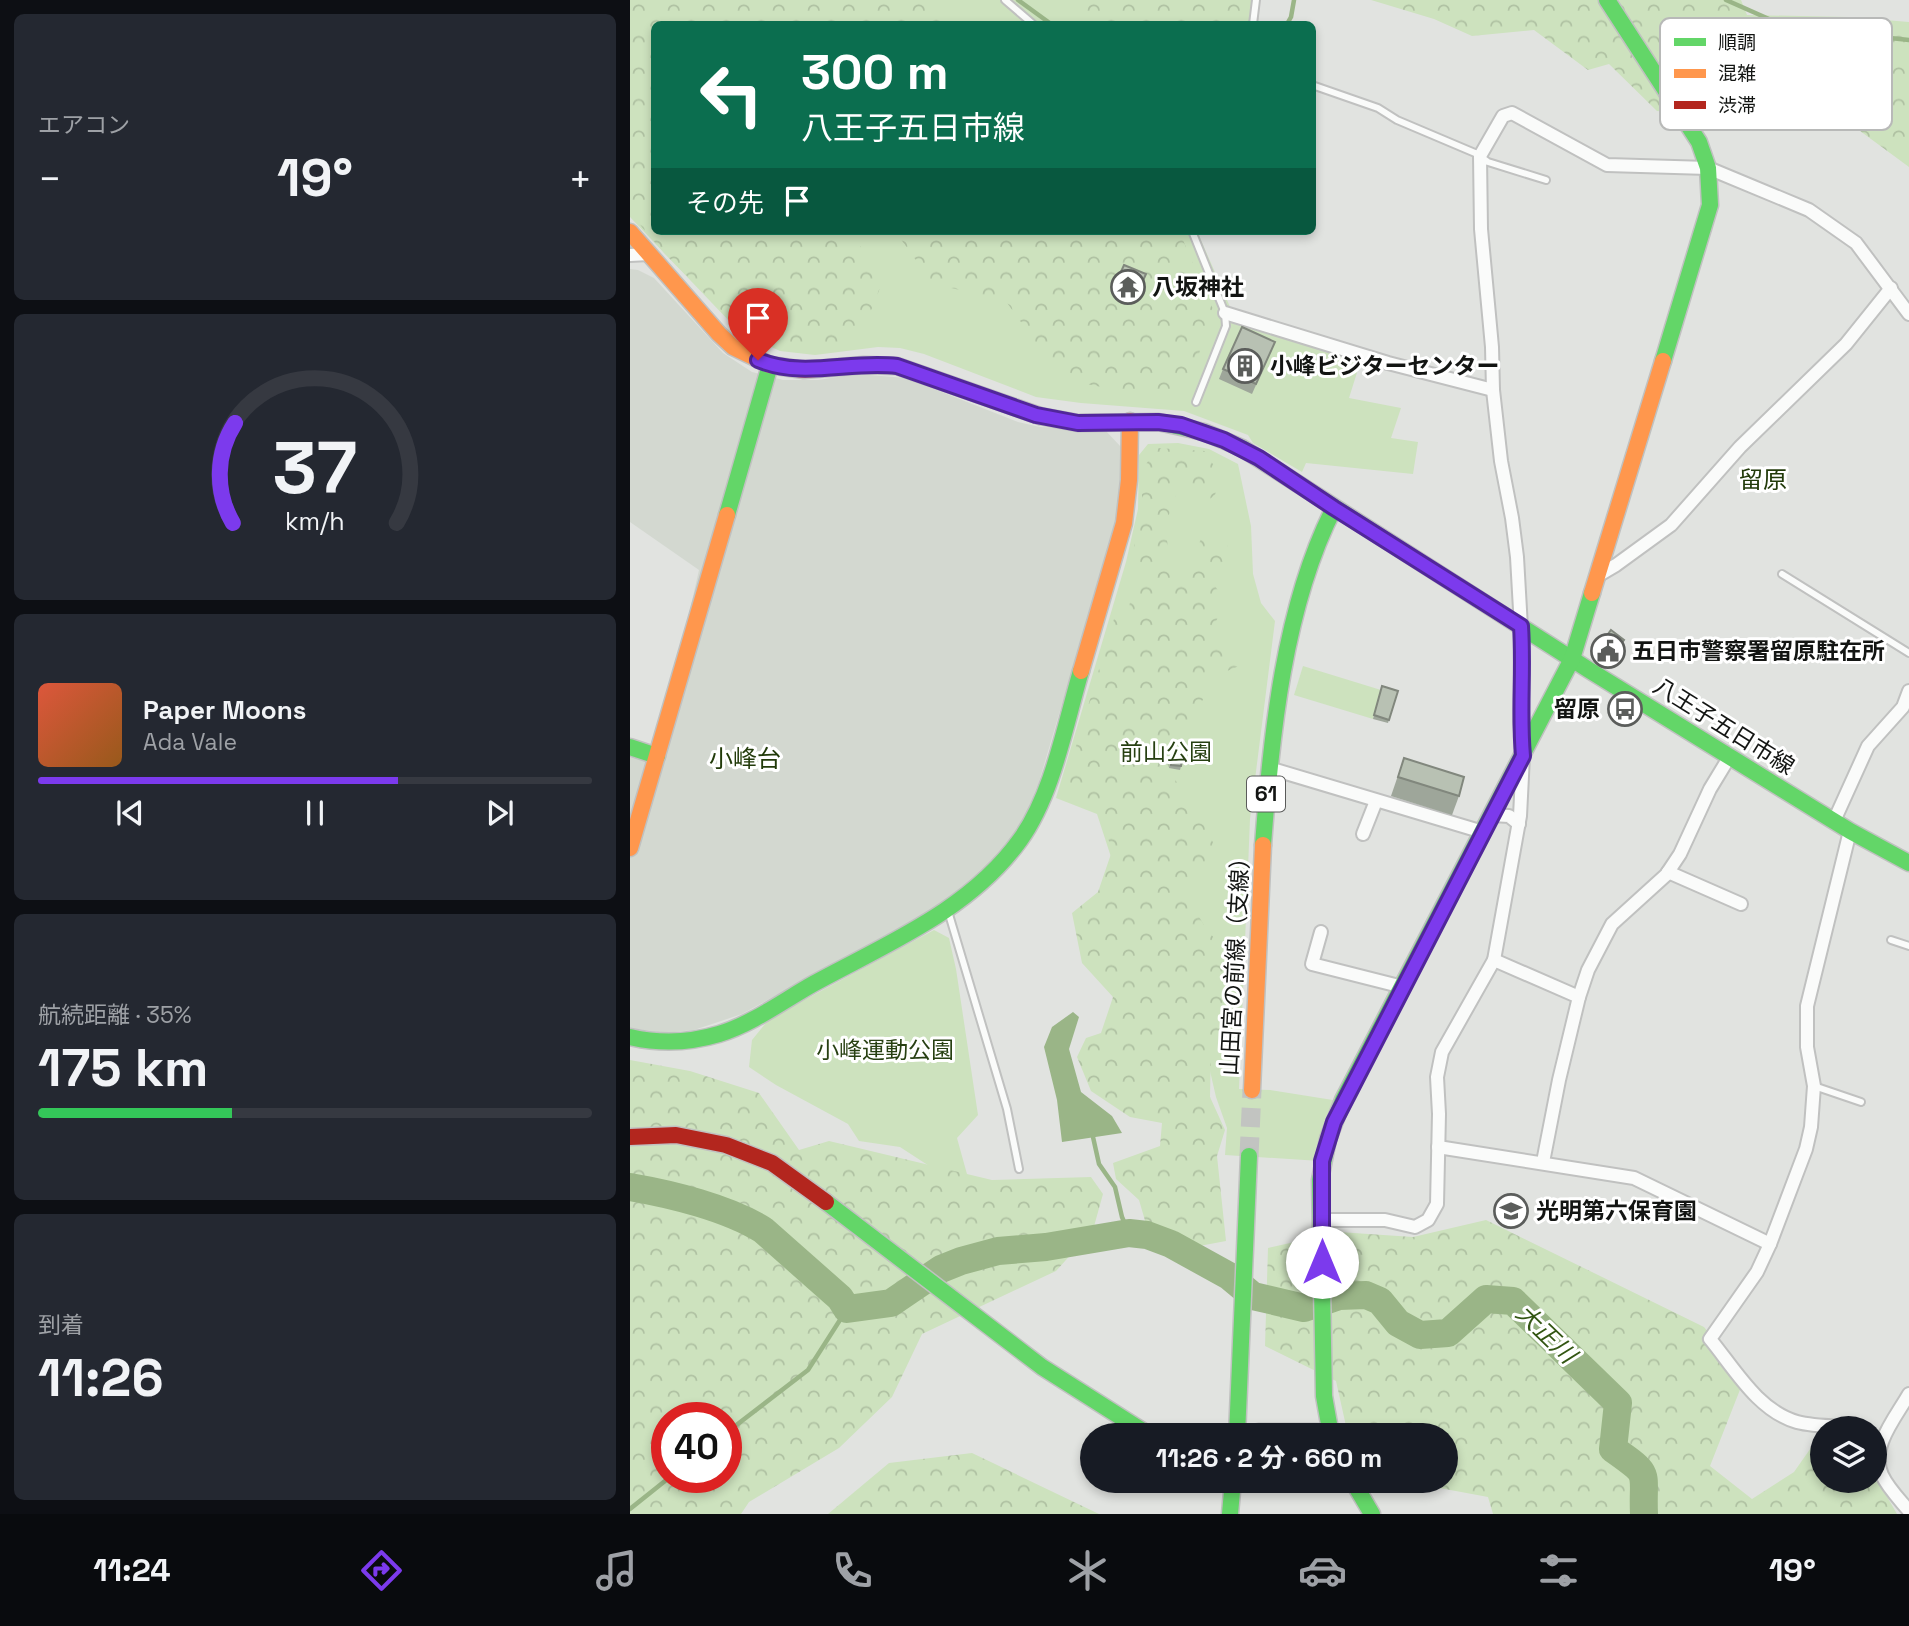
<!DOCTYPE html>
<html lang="ja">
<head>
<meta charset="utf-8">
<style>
  :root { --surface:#171b24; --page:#242831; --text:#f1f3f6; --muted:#9ea1a6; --line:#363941; --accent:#7c3aed }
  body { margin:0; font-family:"Space Grotesk","Noto Sans JP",sans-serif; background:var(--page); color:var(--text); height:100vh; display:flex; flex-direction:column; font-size:26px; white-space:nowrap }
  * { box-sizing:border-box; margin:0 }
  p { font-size:23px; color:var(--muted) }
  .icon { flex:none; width:38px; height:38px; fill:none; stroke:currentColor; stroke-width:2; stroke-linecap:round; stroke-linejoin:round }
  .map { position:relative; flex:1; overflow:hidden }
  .sheet { display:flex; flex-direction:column; gap:14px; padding:14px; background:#0d0f14; width:630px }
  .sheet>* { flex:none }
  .top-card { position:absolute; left:21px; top:21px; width:665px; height:214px; border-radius:10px; box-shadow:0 4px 10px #0003; background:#0b6e4f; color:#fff; overflow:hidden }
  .buttons { position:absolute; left:1180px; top:1416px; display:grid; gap:14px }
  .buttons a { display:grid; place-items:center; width:77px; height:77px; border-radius:50%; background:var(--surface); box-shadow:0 4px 10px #0003; font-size:35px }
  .speed { position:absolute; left:21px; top:1402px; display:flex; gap:14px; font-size:35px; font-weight:700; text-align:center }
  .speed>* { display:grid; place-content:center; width:91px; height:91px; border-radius:50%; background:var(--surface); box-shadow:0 4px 10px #0003; line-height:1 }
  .speed .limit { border:10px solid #d22; background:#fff; color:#111 }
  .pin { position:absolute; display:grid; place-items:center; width:60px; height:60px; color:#fff; margin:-72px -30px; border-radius:50% 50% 50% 0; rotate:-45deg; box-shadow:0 0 7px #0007 }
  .pin .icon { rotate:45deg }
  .me { position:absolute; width:77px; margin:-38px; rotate:0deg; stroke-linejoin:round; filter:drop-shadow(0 0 5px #0008) }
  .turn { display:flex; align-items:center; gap:24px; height:147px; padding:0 35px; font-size:32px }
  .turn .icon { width:91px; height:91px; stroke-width:2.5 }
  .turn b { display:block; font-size:49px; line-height:60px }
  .then { display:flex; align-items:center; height:66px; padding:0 35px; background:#0003; gap:14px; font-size:26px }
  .big { font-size:52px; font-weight:700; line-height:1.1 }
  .sheet .card { flex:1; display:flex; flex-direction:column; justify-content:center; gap:10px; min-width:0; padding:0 24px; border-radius:10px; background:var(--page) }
  .sheet .dial { align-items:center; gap:0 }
  .dial svg { height:182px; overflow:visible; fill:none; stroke:var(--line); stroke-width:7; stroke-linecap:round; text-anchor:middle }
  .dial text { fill:var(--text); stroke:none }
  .song { display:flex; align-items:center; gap:21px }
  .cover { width:84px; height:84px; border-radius:10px; background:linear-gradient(135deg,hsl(10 70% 55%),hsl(30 70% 35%)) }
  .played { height:7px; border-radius:4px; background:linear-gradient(90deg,var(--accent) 65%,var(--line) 65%) }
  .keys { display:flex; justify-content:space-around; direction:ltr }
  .heat { display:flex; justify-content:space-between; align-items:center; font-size:38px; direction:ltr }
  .charge { height:10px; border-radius:5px; background:linear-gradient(90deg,#34c759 35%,var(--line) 0) }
  .trip { position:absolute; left:450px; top:1423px; width:378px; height:70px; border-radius:35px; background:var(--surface); box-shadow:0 4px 10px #0003; font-weight:700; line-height:70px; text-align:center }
  .tabs { display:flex; height:112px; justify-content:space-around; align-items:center; background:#090b0e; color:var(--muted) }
  .tabs .icon { width:49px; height:49px }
  .tabs .active { color:var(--accent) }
  .tabs b { font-size:32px; color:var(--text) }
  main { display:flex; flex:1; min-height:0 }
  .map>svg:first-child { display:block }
</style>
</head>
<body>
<main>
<section class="sheet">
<div class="card"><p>エアコン</p>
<div class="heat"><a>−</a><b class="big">19°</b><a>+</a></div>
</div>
<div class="card dial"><svg viewBox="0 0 100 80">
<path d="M14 69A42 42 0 1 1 86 69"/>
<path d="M14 69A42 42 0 0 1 15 25" stroke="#7c3aed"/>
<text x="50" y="56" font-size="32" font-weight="700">37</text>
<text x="50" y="72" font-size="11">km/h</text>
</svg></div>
<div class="card">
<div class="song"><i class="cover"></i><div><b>Paper Moons</b><p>Ada Vale</p></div></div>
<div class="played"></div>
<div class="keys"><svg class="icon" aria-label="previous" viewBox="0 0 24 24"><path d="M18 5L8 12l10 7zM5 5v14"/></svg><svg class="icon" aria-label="pause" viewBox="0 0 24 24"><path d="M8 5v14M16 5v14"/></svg><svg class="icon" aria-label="next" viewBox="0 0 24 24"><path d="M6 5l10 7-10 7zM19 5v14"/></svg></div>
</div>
<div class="card"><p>航続距離 · 35%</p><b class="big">175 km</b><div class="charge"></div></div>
<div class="card"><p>到着</p><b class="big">11:26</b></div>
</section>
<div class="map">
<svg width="1279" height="1514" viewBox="0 0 1279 1514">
  <defs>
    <pattern id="forest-crowns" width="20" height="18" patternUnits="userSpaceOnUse" patternTransform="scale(1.75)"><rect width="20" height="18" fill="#cde2be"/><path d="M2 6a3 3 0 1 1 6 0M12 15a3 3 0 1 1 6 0" fill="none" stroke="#afc1a2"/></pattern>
  </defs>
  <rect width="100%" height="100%" fill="#e1e3e0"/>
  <path fill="#d3d8d0" d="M0 269 8 270 24 278 93 353 122 372 153 380H188L227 374 276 378 388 422 410 427 475 430 491 447 489 511 409 782 393 821 362 866 332 893 112 1014 64 1030 35 1033 0 1028V747L27 755 69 570 0 522Z"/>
  <g fill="#cde2be">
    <path d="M0 0H629L628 24H24V231H567L607 323 730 363 719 398 771 408 761 438 788 442 783 474 676 463 672 472 623 443 618 435 554 411 451 403 406 397 294 354 270 348 248 347 185 355 150 351 124 339 101 323 0 217Z"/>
    <path d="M548 443 579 449 608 464 621 526 623 574 631 603 645 621 620 819 609 1089 640 1090 709 1101 690 1161 595 1155 597 1128 586 1097 566 1010 481 857 467 814 426 798 496 562 508 509 509 455 518 444Z"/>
    <path d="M673 666 751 690 743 719 664 695Z"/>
    <path d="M304 930 319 938 326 969 348 1115 327 1138 340 1185 333 1188 270 1147 229 1141 218 1124 146 1085 119 1067 122 1040 139 1019Z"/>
  </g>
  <g fill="url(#forest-crowns)" fill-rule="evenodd">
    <path d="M0 0H298L327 24H24V231H221L224 233 250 288 234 328 203 346H171L136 338 107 326 34 253 0 213Z"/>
    <path d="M448 0H624L619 24H464Z"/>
    <path d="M741 0H1111L1117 15 1219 17 1279 22V167L1226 128 1027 111 979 64 958 70 904 30 842 36 804 19Z"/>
    <path d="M265 231H549L583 309 564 370 537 392 486 390 432 379 375 300 303 284Z"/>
    <path d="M527 448 575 451 590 476 585 495 569 507 563 493 553 480C535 515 532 534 544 572L560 562 571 539 591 534 602 554 595 569 578 575 596 603 580 632 606 646 609 666 583 677 560 728 541 753V757L542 776 570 812 584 845 557 896 575 927 598 955V1018L581 1051 580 1097 595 1130 587 1156 596 1241 564 1247 516 1224 509 1200 486 1179 483 1163 530 1146 532 1123 500 1117 461 1091 447 1057 456 1038 471 1033 483 997 452 963 442 913 468 892 482 851 471 815 447 800 439 781 444 753 484 619 498 611 509 563 502 558 512 507V470Z"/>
    <path d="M0 1060 60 1071 129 1093 169 1150 199 1141 362 1180 461 1177 473 1194 463 1230 426 1271 292 1334 262 1397 209 1448 119 1502 111 1514H0ZM37 1418H96V1477H37Z"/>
    <path d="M856 1220 1074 1327 1115 1377 1080 1466 1122 1499 1164 1472 1192 1432V1480H1244V1470L1248 1481 1267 1514H863L858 1497 788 1484 783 1481 816 1480V1435H728L716 1426 706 1381 635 1346 638 1248 709 1232 783 1237Z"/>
    <path d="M342 1453 469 1514H198L259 1463Z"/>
  </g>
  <path fill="#9ab587" d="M443 1012 449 1017 439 1049 451 1092 482 1116 492 1133 432 1142 427 1100 414 1047 422 1027Z"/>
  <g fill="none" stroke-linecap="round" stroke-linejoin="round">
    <g stroke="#9ab587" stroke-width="4.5">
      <path d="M388 0 421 24"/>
      <path d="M1096 0 1157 27 1279 40"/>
      <path d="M657 24 661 17 664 0"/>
      <path d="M463 1137 469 1164 485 1187 492 1217 499 1233"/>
      <path d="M96 1433 178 1370 217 1309"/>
      <path d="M0 1509 40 1477"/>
    </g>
    <path stroke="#9ab587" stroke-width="28" d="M0 1187C41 1194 98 1208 133 1230L210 1298 217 1309 261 1303 311 1269 331 1261 368 1251 416 1247 499 1233 517 1235 541 1244 599 1276 623 1296 674 1308 709 1296 736 1295 750 1301 768 1323 790 1335 818 1333 856 1299 883 1301 988 1403 983 1449C1023 1477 1012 1470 1014 1514"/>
    <path stroke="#c2c4c1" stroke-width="19" stroke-dasharray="19 10" stroke-linecap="butt" d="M619 1156 622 1090"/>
    <g stroke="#c0c1c0" stroke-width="10">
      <g id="lane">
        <path d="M375 0 403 24"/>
        <path d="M623 24 626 0"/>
        <path d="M682 85 748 108 767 120 845 153 858 162 916 180"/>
        <path d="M562 231 595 313 596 326 566 402"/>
        <path d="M1152 574 1279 653"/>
        <path d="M318 911 377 1109 389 1169"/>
        <path d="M1261 940 1279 946"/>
        <path d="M1184 1086 1231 1102"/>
      </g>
    </g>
    <g stroke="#c0c1c0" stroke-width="16">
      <g id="street">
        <path d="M0 255 19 254"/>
        <path d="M595 313 758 363 863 390"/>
        <path d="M969 575 986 565 1041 525 1110 447 1216 344 1261 288"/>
        <path d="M639 768 853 832"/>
        <path d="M862 815 879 816 889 824"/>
        <path d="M1204 821 1238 746 1273 707 1279 691"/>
        <path d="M1220 831 1177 1006V1047L1184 1086 1181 1127 1176 1149 1140 1244 1127 1272 1080 1339C1104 1368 1128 1411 1167 1422 1186 1427 1208 1426 1228 1428"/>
        <path d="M733 834 746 801"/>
        <path d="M1038 872 1111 904"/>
        <path d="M691 932 682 964 773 987"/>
        <path d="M864 960 949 997"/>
        <path d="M808 1147 1004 1178 1140 1244"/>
        <path d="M913 1162 929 1080 949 997 958 970 982 924 1036 875 1050 854 1080 789 1100 756"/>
        <path d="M692 1220H755L785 1227 798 1220 807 1204 809 1114 807 1077 812 1052 864 960 890 816 893 756 890 721 892 645 887 557 882 518 871 461 863 390 862 347 851 229 850 156 873 116 882 113 977 165 1078 168 1179 210 1226 243 1279 314"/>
        <path d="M1279 1394C1266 1417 1239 1448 1252 1475 1258 1488 1270 1500 1279 1511"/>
      </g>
    </g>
    <g stroke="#c0c1c0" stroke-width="19">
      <g id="fast">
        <path d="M977 0 1069 142 1078 168 1080 205 1033 361"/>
        <path d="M410 416 448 423 528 422 574 432 612 448 959 670 1220 831 1279 863"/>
        <path d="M97 515 140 365"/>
        <path d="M0 747 27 756"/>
        <path d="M633 845C641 736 654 606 704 508"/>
        <path d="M0 1037C30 1044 59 1043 89 1034 122 1024 153 1001 183 984 256 944 340 910 390 840 423 794 435 725 451 671"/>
        <path d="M196 1202 412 1367 519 1435"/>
        <path d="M607 1435 619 1156"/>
        <path d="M610 1435 630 1432H700"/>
        <path d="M701 1435 694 1396 690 1180 698 1139 713 1100 942 659 962 593"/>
        <path d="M722 1480 742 1514"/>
        <path d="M600 1514 603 1480"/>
      </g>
    </g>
    <g stroke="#c0c1c0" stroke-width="19">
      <g id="slow">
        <path d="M0 232 89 334 103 347 140 365 174 370 234 365 267 366 410 416"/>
        <path d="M962 593 1033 361"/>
        <path d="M451 671 494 523 499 480 500 421"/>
        <path d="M0 848 97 515"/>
        <path d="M622 1090 633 845"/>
      </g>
    </g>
    <g stroke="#c0c1c0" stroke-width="19">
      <path id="jam" d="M0 1137 46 1135 96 1145 142 1163 196 1202"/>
    </g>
    <use href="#lane" stroke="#fafbfa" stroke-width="6"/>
    <use href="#street" stroke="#fafbfa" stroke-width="12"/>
    <use href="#fast" stroke="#63d668" stroke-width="16"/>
    <use href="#slow" stroke="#ff974d" stroke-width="16"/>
    <use href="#jam" stroke="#b3261e" stroke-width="16"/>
  </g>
  <g fill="#9ea69a">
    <path d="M516 274 504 303 482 293 484 287Z"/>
    <path d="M645 342 622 394 589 379 593 369Z"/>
    <path d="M992 646 978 665 965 656 967 649Z"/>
    <path d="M752 686 768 691 758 723 743 719Z"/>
    <path d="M542 754 551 766 550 770 539 768Z"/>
    <path d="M774 758 829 796 822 815 761 796Z"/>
  </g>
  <path fill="#81877d" d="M994 640 992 646 978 665 980 659Z"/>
  <g fill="#b8c1b3" stroke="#81877d" stroke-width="2">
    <path d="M494 265 516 274 506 296 484 287Z"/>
    <path d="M612 327 645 342 626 384 593 369Z"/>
    <path d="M981 630 994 640 980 659 967 649Z"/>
    <path d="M752 686 768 691 759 720 744 715Z"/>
    <path d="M542 754 553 756 551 766 541 765Z"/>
    <path d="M774 758 834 777 829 796 768 777Z"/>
  </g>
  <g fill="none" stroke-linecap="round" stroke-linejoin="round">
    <g stroke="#51269a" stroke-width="18">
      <path id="route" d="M128 360C174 379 220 360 267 366L406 415 448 423 528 422 551 425 594 440 629 458 704 508 891 626C894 670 889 712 893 756L704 1122 692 1161V1262"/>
    </g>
    <use href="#route" stroke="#7c3aed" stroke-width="12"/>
  </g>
  <defs>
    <g id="temple-ring" transform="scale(1.75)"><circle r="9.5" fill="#fff" stroke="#5b5d5b" stroke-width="1.5"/><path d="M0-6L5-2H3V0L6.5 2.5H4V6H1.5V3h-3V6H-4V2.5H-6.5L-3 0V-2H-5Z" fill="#5b5d5b"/></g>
    <g id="building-ring" transform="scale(1.75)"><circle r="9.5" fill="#fff" stroke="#5b5d5b" stroke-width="1.5"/><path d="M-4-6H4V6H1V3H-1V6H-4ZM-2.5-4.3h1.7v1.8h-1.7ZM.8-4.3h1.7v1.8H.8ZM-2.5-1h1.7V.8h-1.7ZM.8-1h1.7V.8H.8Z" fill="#5b5d5b"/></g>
    <g id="civic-ring" transform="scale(1.75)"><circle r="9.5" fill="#fff" stroke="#5b5d5b" stroke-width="1.5"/><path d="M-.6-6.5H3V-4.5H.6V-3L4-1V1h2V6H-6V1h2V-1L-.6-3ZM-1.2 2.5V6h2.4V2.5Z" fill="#5b5d5b"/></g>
    <g id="bus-ring" transform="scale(1.75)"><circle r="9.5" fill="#fff" stroke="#5b5d5b" stroke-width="1.5"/><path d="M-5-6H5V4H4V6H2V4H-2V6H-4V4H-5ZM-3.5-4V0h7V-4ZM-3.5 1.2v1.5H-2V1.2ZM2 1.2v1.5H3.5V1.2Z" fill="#5b5d5b"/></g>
    <g id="school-ring" transform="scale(1.75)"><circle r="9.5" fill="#fff" stroke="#5b5d5b" stroke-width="1.5"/><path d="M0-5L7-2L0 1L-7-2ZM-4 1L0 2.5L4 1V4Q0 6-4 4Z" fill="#5b5d5b"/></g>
  </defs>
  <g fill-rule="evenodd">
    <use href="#temple-ring" x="498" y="287"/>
    <use href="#building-ring" x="615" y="366"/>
    <use href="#civic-ring" x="978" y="651"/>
    <use href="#bus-ring" x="995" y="709"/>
    <use href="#school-ring" x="881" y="1211"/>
  </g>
  <g text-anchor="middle" stroke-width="6" stroke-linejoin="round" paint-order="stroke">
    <rect fill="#fff" stroke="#5a5b5a" stroke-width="2" x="617" y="776.5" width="38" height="35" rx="5"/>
    <g font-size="21" font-weight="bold" fill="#131513">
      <text x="636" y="801">61</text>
    </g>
    <g font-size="23" font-weight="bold" fill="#131513" stroke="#fff" text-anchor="start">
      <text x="522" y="295">八坂神社</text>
      <text x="640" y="374">小峰ビジターセンター</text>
      <text x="1002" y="659">五日市警察署留原駐在所</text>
      <text x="970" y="717" text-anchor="end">留原</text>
      <text x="906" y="1219">光明第六保育園</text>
    </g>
    <g font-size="23" fill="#131513" stroke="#fff">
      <text transform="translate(1094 726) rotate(32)" y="8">八王子五日市線</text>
      <text transform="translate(605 961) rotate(-87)" y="8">山田宮の前線（支線）</text>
    </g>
    <g font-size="23" fill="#274012" stroke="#fff">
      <text x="536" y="760">前山公園</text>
      <text x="255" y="1058">小峰運動公園</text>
    </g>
    <g font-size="24" fill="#223b0a" stroke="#fff">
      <text x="1133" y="488">留原</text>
      <text x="115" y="767">小峰台</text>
    </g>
    <g font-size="24" font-style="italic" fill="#335613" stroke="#fff">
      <text transform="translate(916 1334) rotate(44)" y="8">大正川</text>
    </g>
  </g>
  <rect x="1030" y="18" width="232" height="112" rx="10" fill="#fff" stroke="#b8b9b8" stroke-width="2"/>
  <rect x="1044" y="38" width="32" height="8" fill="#63d668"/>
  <rect x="1044" y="69" width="32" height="9" fill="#ff974d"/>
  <rect x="1044" y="101" width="32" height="8" fill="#b3261e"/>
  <g font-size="19" fill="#131513">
    <text x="1088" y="49">順調</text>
    <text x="1088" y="80">混雑</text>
    <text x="1088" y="112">渋滞</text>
  </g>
</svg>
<div class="buttons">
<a><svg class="icon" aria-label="layers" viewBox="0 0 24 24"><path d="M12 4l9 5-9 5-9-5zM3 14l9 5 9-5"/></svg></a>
</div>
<div class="speed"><div class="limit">40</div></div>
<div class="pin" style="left:128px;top:360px;background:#d93025"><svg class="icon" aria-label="arrive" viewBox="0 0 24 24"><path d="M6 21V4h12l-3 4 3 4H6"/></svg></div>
<svg class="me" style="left:692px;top:1262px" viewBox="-20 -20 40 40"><circle r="19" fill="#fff"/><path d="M0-13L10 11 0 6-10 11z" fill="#7c3aed"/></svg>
<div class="trip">11:26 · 2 分 · 660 m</div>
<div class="top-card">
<div class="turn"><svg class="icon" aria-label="left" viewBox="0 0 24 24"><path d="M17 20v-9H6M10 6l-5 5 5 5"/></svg><div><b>300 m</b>八王子五日市線</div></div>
<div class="then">その先<svg class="icon" aria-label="arrive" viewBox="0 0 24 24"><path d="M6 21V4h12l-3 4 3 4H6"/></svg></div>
</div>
</div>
</main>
<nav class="tabs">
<b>11:24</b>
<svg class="icon active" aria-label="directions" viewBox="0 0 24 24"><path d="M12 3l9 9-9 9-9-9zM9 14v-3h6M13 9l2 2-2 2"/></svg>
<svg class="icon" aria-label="music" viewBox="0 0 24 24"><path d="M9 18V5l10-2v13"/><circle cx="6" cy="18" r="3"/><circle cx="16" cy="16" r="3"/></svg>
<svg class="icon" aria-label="phone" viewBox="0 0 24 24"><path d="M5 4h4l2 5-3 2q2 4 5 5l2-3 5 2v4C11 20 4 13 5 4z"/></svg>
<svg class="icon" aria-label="climate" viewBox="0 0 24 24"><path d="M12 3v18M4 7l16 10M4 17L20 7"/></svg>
<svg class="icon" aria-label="car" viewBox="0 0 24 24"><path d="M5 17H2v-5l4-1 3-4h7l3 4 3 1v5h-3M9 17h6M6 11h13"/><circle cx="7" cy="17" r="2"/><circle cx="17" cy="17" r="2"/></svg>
<svg class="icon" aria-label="filters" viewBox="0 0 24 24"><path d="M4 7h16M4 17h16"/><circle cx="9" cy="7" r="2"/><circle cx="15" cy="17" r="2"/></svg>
<b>19°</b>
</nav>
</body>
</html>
